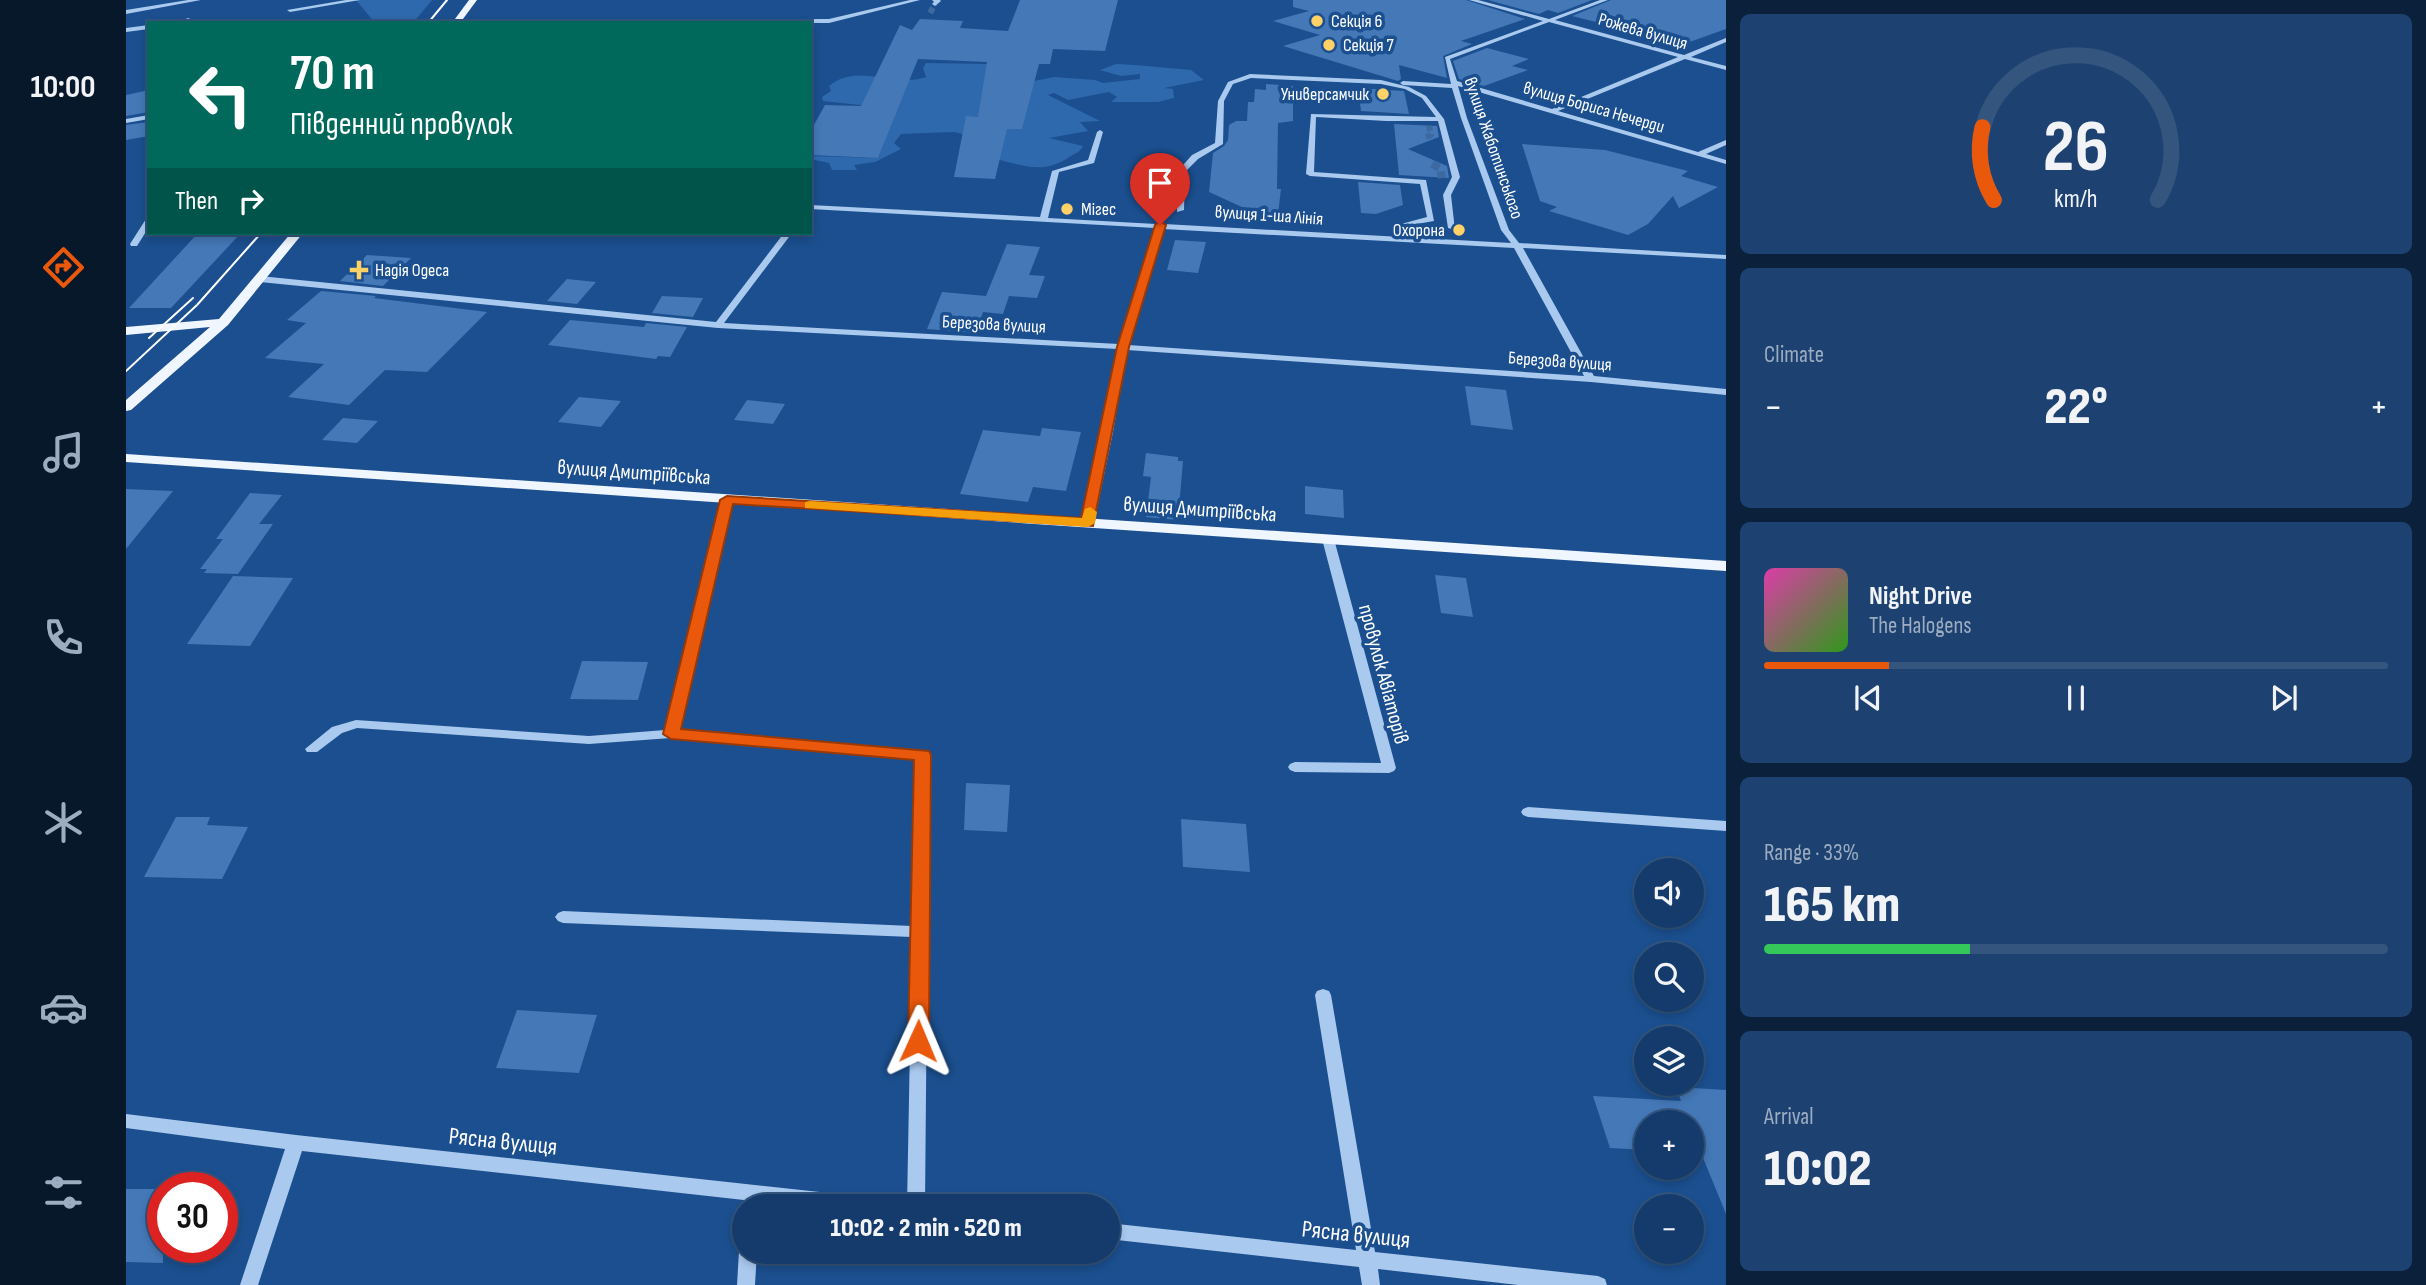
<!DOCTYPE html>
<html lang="en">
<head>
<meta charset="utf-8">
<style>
  :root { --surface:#143b6b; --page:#1d4271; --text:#f1f3f6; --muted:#9dadc1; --line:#33557e; --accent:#ea580c }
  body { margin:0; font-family:"Sofia Sans Condensed",sans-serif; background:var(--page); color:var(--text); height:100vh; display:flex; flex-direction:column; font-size:26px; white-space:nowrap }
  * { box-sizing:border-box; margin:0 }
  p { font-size:23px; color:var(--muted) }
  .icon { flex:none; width:38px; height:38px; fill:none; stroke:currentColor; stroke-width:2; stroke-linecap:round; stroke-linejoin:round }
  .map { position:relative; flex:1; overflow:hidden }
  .side { display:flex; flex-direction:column; gap:14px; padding:14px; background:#0b203b; width:700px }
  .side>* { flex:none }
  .hud { position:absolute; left:21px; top:21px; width:665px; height:214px; border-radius:0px; box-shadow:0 4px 10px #0003,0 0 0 2px var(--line); background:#00695c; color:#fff; overflow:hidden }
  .fabs { position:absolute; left:1508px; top:858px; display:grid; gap:14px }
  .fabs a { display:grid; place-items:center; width:70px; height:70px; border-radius:50%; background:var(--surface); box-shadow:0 4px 10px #0003,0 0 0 2px var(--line); font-size:35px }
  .speed { position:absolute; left:21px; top:1172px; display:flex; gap:14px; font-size:35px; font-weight:700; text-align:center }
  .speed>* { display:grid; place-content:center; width:91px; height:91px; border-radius:50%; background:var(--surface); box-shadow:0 4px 10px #0003,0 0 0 2px var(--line); line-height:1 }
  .speed .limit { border:10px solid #d22; background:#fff; color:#111 }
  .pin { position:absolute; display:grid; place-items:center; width:60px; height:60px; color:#fff; margin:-72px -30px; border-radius:50% 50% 50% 0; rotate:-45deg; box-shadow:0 0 7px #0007 }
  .pin .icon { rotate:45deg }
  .me { position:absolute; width:77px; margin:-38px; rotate:1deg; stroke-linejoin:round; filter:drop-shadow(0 0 5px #0008) }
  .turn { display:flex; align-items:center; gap:24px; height:147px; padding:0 28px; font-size:32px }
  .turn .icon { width:91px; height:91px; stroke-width:2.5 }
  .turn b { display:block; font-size:49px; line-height:60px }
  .then { display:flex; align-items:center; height:66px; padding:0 28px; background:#0003; gap:14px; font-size:26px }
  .big { font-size:52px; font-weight:800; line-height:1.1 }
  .side .widget { flex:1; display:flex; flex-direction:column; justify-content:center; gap:10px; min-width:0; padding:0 24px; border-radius:10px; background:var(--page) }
  .side .dial { align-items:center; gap:0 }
  .dial svg { height:182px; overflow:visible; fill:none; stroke:var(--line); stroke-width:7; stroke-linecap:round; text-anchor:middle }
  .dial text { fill:var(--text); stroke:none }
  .song { display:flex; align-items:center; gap:21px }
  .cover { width:84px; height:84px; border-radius:10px; background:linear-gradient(135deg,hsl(320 70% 55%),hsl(110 70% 35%)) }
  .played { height:7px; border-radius:4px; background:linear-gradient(90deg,var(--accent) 20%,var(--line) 20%) }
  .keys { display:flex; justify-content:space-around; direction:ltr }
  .heat { display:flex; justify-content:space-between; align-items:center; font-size:38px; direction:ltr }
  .charge { height:10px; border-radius:5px; background:linear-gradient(90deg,#34c759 33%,var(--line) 0) }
  .trip { position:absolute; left:606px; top:1194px; width:388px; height:70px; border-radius:35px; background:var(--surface); box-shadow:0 4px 10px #0003,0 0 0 2px var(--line); font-weight:800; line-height:70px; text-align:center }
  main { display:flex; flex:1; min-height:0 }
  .tab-bar { display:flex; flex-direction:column; width:126px; justify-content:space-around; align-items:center; background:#08182b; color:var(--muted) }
  .tab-bar .icon { width:49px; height:49px }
  .tab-bar .current { color:var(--accent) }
  .tab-bar b { font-size:32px; color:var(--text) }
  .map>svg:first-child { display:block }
</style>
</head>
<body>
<main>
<nav class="tab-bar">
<b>10:00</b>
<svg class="icon current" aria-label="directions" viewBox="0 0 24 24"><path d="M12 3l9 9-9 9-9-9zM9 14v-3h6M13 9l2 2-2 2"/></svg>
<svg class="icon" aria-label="music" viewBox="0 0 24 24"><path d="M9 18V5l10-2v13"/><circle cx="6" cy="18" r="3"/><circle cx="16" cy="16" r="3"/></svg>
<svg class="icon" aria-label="phone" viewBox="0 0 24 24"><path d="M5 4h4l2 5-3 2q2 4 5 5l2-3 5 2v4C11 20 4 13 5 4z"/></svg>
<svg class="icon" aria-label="climate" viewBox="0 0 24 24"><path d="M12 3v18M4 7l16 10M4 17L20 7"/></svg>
<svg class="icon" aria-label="car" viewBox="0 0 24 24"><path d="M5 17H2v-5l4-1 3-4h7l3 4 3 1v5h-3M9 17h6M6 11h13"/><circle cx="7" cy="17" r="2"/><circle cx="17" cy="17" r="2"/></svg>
<svg class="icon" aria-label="filters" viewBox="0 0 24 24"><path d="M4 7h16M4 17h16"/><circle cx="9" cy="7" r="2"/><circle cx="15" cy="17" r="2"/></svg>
</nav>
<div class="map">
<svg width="1600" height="1285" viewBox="0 0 1600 1285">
  <rect width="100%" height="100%" fill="#1b4f8f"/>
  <g fill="#2e69ad">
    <path d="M230 0H306L287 23H249Z"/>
    <path d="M800 63 861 64 903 82 928 77 969 80 977 83 1014 79V74L995 76 974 70 990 64 1009 65 1065 70 1078 80 1038 88 1047 89 1048 98 1032 102H985L991 97 983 92 942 100 928 93 922 95 974 121 954 122 962 131 923 138 957 146C953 153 951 152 945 156 917 175 900 166 870 159 856 155 845 158 833 149L844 146V136L828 132 775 134 768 143 775 149 749 162 728 165 731 170H706L703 163 684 159V156L752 158 771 109 697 101 696 97 705 91 703 86C731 62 770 88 800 77L797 68Z"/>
  </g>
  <g fill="#4478b7">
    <path d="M894 0H992L979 51 927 49 924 64H913L896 129H881L869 179 828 177 840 116 852 117 861 62 792 59 752 158 684 155V132L699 105 735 106 774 25 786 30 794 19 837 21 834 28 882 31Z"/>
    <path d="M1167 0H1340L1399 19 1335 41 1346 44 1317 56 1321 78 1273 65 1275 79 1272 81 1157 46 1194 35 1147 21 1183 11 1167 7Z"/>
    <path d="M1362 0H1466L1432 13 1422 10 1413 14Z"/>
    <path d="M1485 0H1600V29L1558 44 1446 16Z"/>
    <path d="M1361 48 1403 59 1386 66 1402 70 1358 86 1333 79 1327 61Z"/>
    <path d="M1140 84 1167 86V121L1152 123 1151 189H1155L1151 223 1083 192 1087 153 1098 146 1102 140 1103 125 1110 121H1121L1122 102H1128L1129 89 1140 90Z"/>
    <path d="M1232 88 1278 91 1283 114 1235 111Z"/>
    <path d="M23 90V112L0 116V95Z"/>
    <path d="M23 122V136L0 140V125Z"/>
    <path d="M1268 124 1311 126 1313 137 1282 149 1321 166 1323 178 1273 175Z"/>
    <path d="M1396 144 1479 150 1562 171 1555 176 1592 187 1553 208 1547 196 1522 224 1502 235 1423 211 1431 207 1414 201Z"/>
    <path d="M1232 182 1274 185 1277 205 1250 214 1235 213Z"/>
    <path d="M72 233H115L45 308H3Z"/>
    <path d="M1049 240 1080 242 1072 273 1041 270Z"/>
    <path d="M881 244 914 247 903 275 919 276 911 298 883 296 877 314 857 312 850 333 801 329 816 292 860 296Z"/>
    <path d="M241 255 285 258 257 286 214 281Z"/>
    <path d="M441 279 470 282 451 304 421 301Z"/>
    <path d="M195 291 250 296 248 298 361 312 301 372 259 370 223 405 162 397 198 364 139 358 180 323 161 320Z"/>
    <path d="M536 296 577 298 567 317 526 313Z"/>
    <path d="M444 320 518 327 520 323 561 327 544 357 532 356 530 359 422 345Z"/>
    <path d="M1339 386 1380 390 1387 430 1345 425Z"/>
    <path d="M453 397 495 401 475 427 432 422Z"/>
    <path d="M621 400 659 404 647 424 608 420Z"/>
    <path d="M217 418 252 421 231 443 196 440Z"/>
    <path d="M916 428 955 432 940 491 907 487 902 502 834 494 857 430 914 436Z"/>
    <path d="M1020 453 1052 457V461H1057L1052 520 1020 517 1025 477 1017 476Z"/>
    <path d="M1179 486 1217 490 1218 518 1179 514Z"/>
    <path d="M0 489 47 491 0 549Z"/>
    <path d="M124 493 156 495 133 524H147L112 574 78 573 81 569H74L97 539H90Z"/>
    <path d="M1309 575 1340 578 1347 617 1315 613Z"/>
    <path d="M107 576 167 578 124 646 61 644Z"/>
    <path d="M456 661 522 662 512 700 444 699Z"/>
    <path d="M840 783 884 785 881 832 838 830Z"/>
    <path d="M50 817H84L81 825 122 827 96 879 18 877Z"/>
    <path d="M1055 819 1120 824 1124 872 1057 867Z"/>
    <path d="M391 1010 471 1015 453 1073 370 1068Z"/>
    <path d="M1550 1087 1600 1090V1214L1566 1131V1122H1521V1150L1484 1148 1467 1096 1555 1101Z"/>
    <path d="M0 1189H37V1263L0 1262Z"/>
  </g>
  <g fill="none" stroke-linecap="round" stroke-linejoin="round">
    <g stroke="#3d69a0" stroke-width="6" stroke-dasharray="6 3.5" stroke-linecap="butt">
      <path d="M804 13 809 4"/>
      <path d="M1300 137 1305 135 1303 126"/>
    </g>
    <path stroke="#3d69a0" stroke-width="8" stroke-dasharray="8 4.5" stroke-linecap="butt" d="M1306 164 1314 168 1316 178"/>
    <g fill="#a9c9ee" fill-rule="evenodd">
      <path d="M62 0H75L0 14V10Z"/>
      <path d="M220 0H234L164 12 161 10Z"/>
      <path d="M784 0H794L703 23 328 22 331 20 703 19Z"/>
      <path d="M806 0H814L815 1 809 6 806 4 808 2Z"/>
      <path d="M1343 0H1352L1423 19 1474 0H1482L1429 20 1558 55 1600 38V42L1565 57 1600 66V70L1559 59 1432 111 1572 152 1600 140V145L1580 154 1600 160V164L1332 86 1341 118 1383 230 1393 243 1600 255V259L1397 248 1468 376 1600 389V395L1465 382 1001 350 987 432 968 523 962 526 956 523 977 432 992 349 592 328 134 282 130 279 134 276 590 322 658 233H666L598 323 993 344 1029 228 684 209V205L914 217 926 171 962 160 971 132 974 130 977 132 968 163 933 172 922 218 1030 224 1034 222 1038 224 1385 243 1375 230 1335 118 1326 88 1277 85 1274 83 1277 81 1325 84 1319 57 1417 21ZM1423 22 1552 57 1426 109 1331 81 1324 59ZM1037 229 1388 248 1458 376 1002 345Z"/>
      <path d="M63 18 65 21 44 23Z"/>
      <path d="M23 25V29L0 32V28Z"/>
      <path d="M1124 74 1255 80 1283 87 1300 96 1318 119 1334 177 1325 195 1329 230 1322 228 1317 195 1326 177 1312 121H1260L1190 117 1188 172 1300 180 1308 221 1279 226 1275 224 1301 217 1294 184 1184 176 1180 174 1185 114 1310 117 1296 98 1279 89 1255 84 1125 78 1107 84 1098 101 1097 144 1072 159 1059 172 1058 210 1051 212V172L1066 155 1089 143 1092 101 1102 82Z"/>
      <path d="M23 115V119L0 123V119Z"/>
      <path d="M20 219H23V227L11 246H5L4 244Z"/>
      <path d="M601 497 606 500 552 730 796 750 801 752 803 755 799 1206H781L786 937 437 923 432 921 429 917 432 913 437 911 786 926 789 759 545 738 463 744 231 728 216 733 191 752H181L179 749 206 727 230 720 463 736 539 730 596 500Z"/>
      <path d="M1202 536 1208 539 1270 768 1268 771 1263 773 1169 772 1164 770 1162 767 1164 764 1169 762 1255 763 1196 539Z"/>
      <path d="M1402 807 1600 821V831L1402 817 1397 815 1395 812 1397 809Z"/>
      <path d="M1197 989 1203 991 1205 995 1249 1252 1472 1276 1479 1279 1481 1285H1392L1252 1269 1254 1285H1236L1233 1267 982 1239V1223L1230 1250 1189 995 1191 991Z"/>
      <path d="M0 1114 170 1135 749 1198 755 1200 758 1206H672L176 1151 132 1285H114L159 1149 0 1128Z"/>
      <path d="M618 1244V1251H631L629 1285H611L613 1251Z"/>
    </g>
    <g fill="#f0f6ff" fill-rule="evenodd">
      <path d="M343 0H351L334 23H326Z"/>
      <path d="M165 233H177L102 325 5 410 0 411V400L84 327 0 335V327L93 319Z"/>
      <path d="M0 454 1600 561V571L0 462Z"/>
    </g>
    <g stroke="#fff" stroke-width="2">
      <path d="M302 23 321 0"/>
      <path d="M23 338 67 298"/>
      <path d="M0 371 71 305 135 233"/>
    </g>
  </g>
  <path fill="#ea580c" stroke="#983908" stroke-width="2" d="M1034 221 1040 225 1003 347 967 526 607 504 555 729 803 751 805 755 803 1041 800 1047 792 1050 785 1047 782 1041 788 760 545 739 537 734 594 500 601 496 955 518 991 347 1029 225Z"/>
  <path fill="#f59e0b" d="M684 501 956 518 959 509 964 507 971 512 969 523 962 527 679 508V502Z"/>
  <g fill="#ffd166" stroke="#1b4f8f" stroke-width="2.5">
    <circle cx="1191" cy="21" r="7"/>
    <circle cx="1203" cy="45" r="7"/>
    <circle cx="1257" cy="94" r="7"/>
    <circle cx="941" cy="209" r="7"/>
    <circle cx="1333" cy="230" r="7"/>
    <path d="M229.5 259.5h7v7h7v7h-7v7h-7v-7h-7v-7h7z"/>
  </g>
  <g text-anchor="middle" stroke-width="7" stroke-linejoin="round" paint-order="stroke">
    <g font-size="18" fill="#fff" stroke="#1b4f8f" text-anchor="start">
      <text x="1205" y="27">Секція 6</text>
      <text x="1217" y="51">Секція 7</text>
      <text x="1243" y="100" text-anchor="end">Универсамчик</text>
      <text x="955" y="215">Мігес</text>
      <text x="1319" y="236" text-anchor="end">Охорона</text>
      <text x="249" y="276">Надія Одеса</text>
    </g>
    <g font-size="18" fill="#fff" stroke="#1b4f8f">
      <text transform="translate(1517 31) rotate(16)" y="6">Рожева вулиця</text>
      <text transform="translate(1468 107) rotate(16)" y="6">вулиця Бориса Нечерди</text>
      <text transform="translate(1368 148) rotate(71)" y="6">вулиця Жаботинського</text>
      <text transform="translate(1143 215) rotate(4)" y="6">вулиця 1-ша Лінія</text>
      <text transform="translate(868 324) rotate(3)" y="6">Березова вулиця</text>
      <text transform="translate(1434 361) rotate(4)" y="6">Березова вулиця</text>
    </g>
    <g font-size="21" fill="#fff" stroke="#1b4f8f">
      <text transform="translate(508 472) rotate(4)" y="7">вулиця Дмитріївська</text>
      <text transform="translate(1074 509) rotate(4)" y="7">вулиця Дмитріївська</text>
      <text transform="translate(1258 674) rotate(75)" y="7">провулок Авіаторів</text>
    </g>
    <g font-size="24" fill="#fff" stroke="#1b4f8f">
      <text transform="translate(377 1141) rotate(6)" y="8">Рясна вулиця</text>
      <text transform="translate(1230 1234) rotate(6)" y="8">Рясна вулиця</text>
    </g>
  </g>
</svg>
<div class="fabs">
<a><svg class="icon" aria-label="sound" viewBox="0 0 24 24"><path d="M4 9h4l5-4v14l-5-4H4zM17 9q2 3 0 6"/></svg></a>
<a><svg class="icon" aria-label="search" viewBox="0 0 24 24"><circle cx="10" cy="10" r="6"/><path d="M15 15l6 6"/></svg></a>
<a><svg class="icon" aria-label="layers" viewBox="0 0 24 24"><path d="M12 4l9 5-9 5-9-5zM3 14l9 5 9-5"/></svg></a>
<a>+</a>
<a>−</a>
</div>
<div class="speed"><div class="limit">30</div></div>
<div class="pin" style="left:1034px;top:225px;background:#d93025"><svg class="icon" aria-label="arrive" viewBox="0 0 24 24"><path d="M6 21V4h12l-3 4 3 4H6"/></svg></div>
<svg class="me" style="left:792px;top:1041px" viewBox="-20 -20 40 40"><path d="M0-17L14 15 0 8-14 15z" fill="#ea580c" stroke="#fff" stroke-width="4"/></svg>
<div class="trip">10:02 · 2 min · 520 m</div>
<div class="hud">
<div class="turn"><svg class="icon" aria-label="left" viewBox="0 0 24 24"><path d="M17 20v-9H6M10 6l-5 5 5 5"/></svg><div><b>70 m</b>Південний провулок</div></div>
<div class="then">Then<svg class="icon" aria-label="right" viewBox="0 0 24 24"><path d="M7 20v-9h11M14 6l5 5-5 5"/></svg></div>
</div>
</div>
<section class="side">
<div class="widget dial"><svg viewBox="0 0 100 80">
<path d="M14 69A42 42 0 1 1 86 69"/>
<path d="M14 69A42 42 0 0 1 9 37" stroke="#ea580c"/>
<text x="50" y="56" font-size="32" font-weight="700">26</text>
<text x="50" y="72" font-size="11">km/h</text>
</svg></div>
<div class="widget"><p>Climate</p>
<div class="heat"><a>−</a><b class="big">22°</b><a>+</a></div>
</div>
<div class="widget">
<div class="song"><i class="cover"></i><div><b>Night Drive</b><p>The Halogens</p></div></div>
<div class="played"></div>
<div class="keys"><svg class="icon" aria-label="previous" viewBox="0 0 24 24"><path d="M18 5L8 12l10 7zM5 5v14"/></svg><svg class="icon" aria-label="pause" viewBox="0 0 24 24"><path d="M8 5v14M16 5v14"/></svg><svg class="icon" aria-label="next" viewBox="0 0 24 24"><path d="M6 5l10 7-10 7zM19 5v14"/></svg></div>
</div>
<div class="widget"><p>Range · 33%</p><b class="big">165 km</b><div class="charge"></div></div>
<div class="widget"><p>Arrival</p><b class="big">10:02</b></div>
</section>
</main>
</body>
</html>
